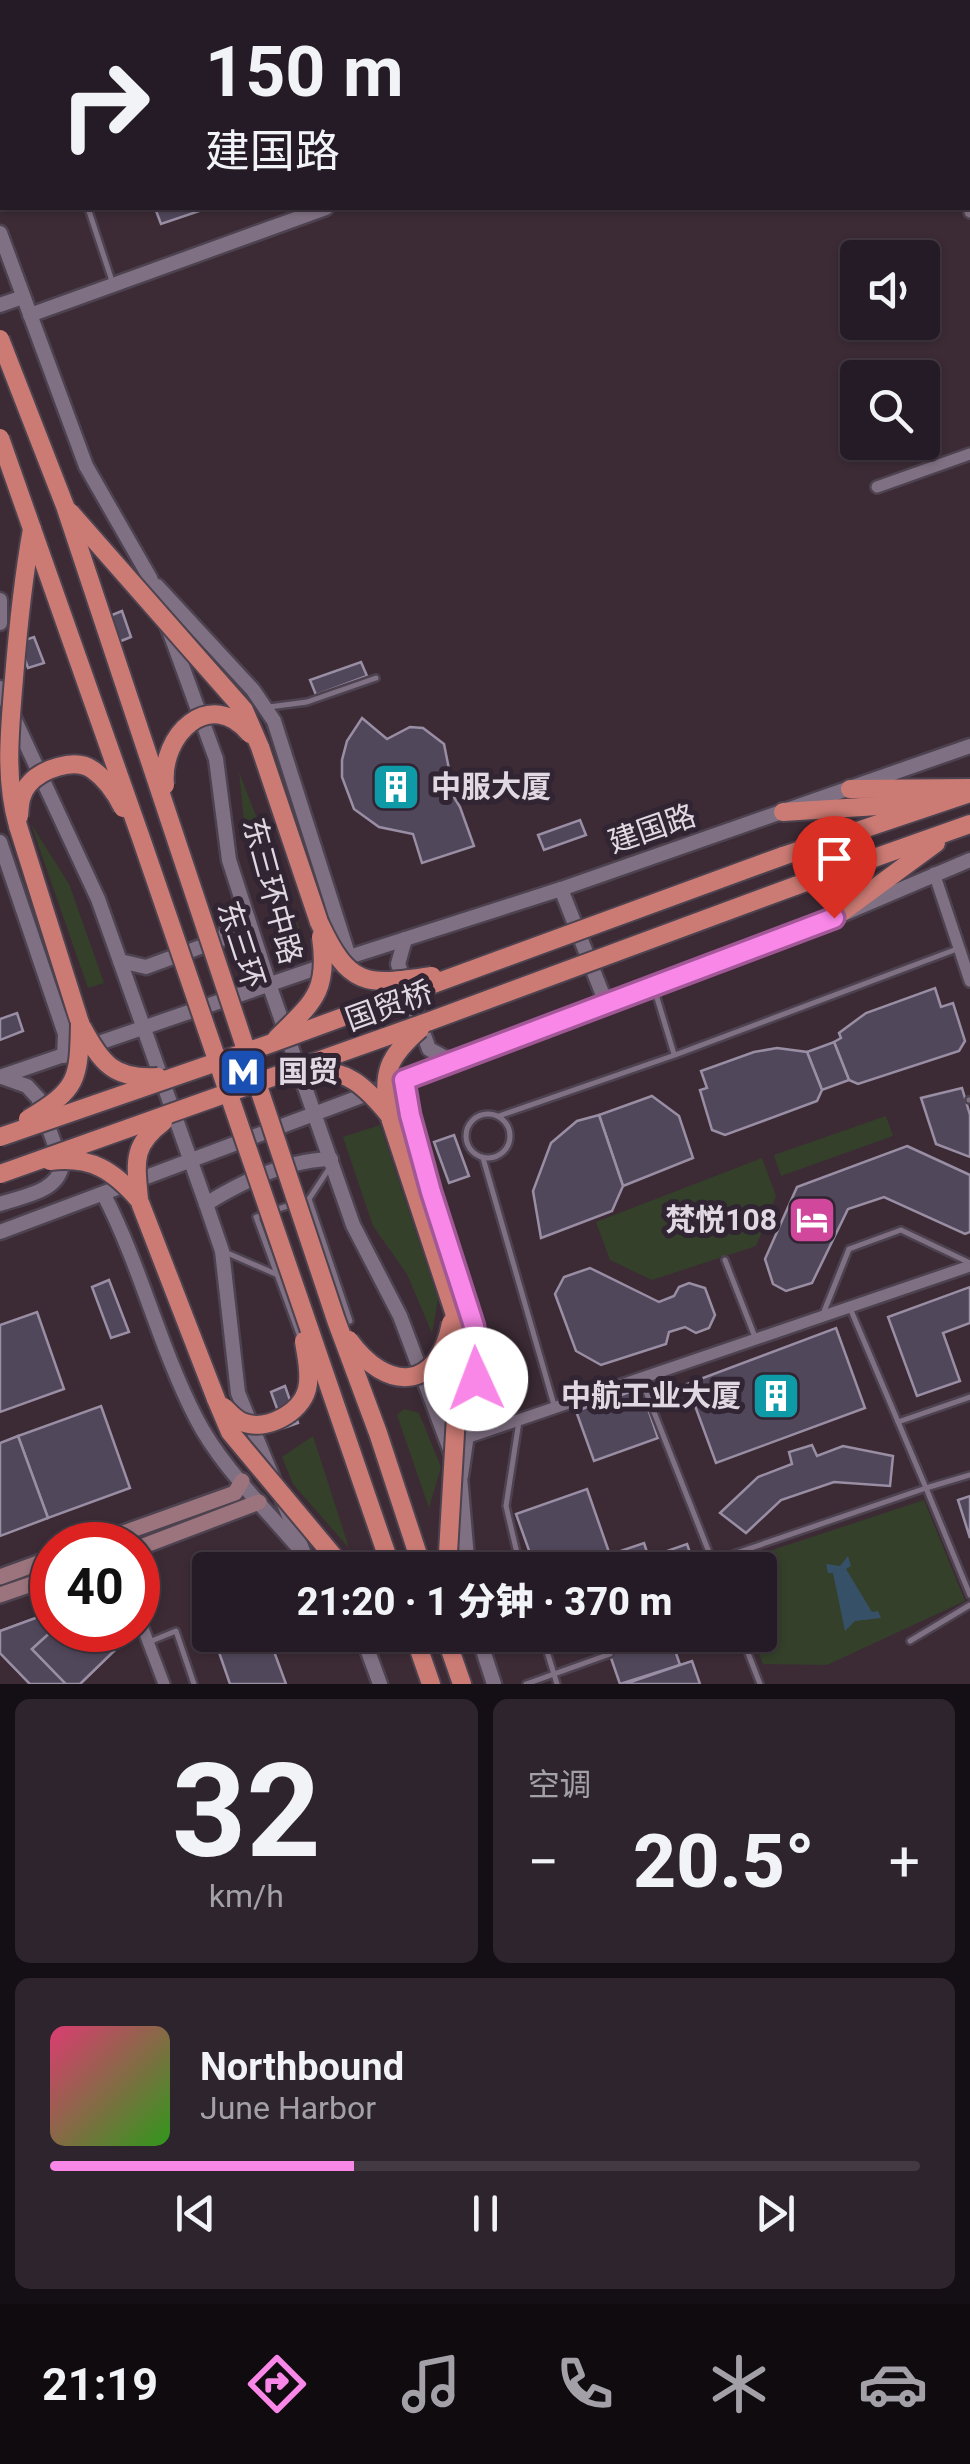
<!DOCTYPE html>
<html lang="zh">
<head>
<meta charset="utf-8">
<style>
  :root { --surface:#251b26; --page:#2d242e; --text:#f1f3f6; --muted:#a3a1a7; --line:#423943; --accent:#f987e8 }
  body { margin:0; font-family:Roboto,"Noto Sans SC",sans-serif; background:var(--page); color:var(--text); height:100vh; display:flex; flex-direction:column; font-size:38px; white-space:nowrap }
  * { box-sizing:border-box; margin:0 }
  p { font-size:32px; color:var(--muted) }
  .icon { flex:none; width:55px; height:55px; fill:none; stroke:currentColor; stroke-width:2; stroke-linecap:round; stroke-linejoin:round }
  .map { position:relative; height:1684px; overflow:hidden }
  .details { display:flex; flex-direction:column; gap:15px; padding:15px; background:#140f15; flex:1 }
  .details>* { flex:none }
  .top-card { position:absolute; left:0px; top:0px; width:970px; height:210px; box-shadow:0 2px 8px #0004,0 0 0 2px var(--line); background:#251b26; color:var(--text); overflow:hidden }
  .buttons { position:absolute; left:840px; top:240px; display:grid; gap:20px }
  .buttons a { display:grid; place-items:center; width:100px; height:100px; border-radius:10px; background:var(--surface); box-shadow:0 2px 8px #0004,0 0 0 2px var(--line); font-size:50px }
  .speed { position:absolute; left:30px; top:1522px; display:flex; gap:20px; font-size:50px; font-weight:700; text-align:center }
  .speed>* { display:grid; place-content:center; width:130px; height:130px; border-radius:50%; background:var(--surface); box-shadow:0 2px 8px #0004,0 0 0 2px var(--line); line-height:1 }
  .speed .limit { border:15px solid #d22; background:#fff; color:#111 }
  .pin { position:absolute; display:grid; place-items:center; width:85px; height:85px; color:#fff; margin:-102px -42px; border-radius:50% 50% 50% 0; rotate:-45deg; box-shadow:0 0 10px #0007 }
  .pin .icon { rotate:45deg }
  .me { position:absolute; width:110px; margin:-55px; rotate:358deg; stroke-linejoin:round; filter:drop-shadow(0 0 8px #0008) }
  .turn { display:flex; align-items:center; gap:35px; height:210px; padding:0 40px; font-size:45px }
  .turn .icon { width:130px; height:130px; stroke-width:2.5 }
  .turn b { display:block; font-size:70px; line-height:85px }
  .big { font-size:75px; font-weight:800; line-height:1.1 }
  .details .tile { flex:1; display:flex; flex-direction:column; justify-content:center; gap:15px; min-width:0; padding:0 35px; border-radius:15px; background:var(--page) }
  .details .dial { align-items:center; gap:0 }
  .dial b { font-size:130px; line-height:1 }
  .song { display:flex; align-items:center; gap:30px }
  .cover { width:120px; height:120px; border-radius:15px; background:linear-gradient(135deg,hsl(340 70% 55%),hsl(110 70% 35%)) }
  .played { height:10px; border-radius:5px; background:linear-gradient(90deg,var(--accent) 35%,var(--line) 35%) }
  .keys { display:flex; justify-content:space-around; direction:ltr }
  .heat { display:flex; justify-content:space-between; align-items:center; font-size:55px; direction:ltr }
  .details .tiles { flex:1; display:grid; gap:15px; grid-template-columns:1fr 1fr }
  .tile:last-child { grid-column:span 2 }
  .trip { position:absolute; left:192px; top:1552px; width:585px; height:100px; border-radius:10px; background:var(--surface); box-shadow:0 2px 8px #0004,0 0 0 2px var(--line); font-weight:800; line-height:100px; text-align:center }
  .tabs { display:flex; height:160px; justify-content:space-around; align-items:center; background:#0f0b0f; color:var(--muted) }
  .tabs .icon { width:70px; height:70px }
  .tabs .on { color:var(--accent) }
  .tabs b { font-size:45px; color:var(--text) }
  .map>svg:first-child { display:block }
</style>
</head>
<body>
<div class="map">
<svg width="970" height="1684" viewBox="0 0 970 1684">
  <rect width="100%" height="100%" fill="#312433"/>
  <path fill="#3c2b35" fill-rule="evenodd" d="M0 0H970V1684H0ZM2 2H968V208H2ZM858 258H922V322H858ZM858 378H922V442H858ZM52 1545H138V1630H52ZM210 1570H760V1635H210Z"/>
  <g fill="#34402a">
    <path d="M239 772 300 930 280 937 246 840Z"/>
    <path d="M31 824 69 884 104 983 88 988Z"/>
    <path d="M886 1116 893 1136 781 1176 774 1155Z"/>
    <path d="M380 1125 438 1299 432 1333 407 1274 373 1226 343 1137Z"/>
    <path d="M762 1158 776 1196 756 1246 652 1280 610 1260 596 1222Z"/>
    <path d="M404 1409 419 1413 441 1467 429 1508 397 1415Z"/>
    <path d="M313 1436 349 1548 293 1484 282 1457Z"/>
    <path d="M924 1500 965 1601 827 1665 763 1664 752 1635H760V1570H729L727 1565Z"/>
  </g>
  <path fill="#365068" d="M848 1556 851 1566 846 1569 872 1612 878 1611 881 1618 855 1621 845 1631 833 1573H828L826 1564 840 1566Z"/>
  <g fill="#51475b" stroke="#998ea4" stroke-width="2.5">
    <path d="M383 0H489L490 2H376Z"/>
    <path d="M559 0H771L764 2Z"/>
    <path d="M155 208H208L161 224Z"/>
    <path d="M122 611 131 637 116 643 107 617Z"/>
    <path d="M34 637 44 663 28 668 19 642Z"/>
    <path d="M361 662 367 676 316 695 310 680Z"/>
    <path d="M362 718 387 739 410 727 423 728 444 744 449 769 444 781 460 807 474 846 422 863 413 834 379 827 354 809 342 777V760L347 741Z"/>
    <path d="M580 820 586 835 544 850 538 835Z"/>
    <path d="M935 988 941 1007 953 1003 965 1041 959 1051 858 1084 849 1080 834 1042 841 1038 839 1033 866 1013Z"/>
    <path d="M17 1013 23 1031 0 1040V1019Z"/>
    <path d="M834 1042 849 1080 822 1090 807 1052Z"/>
    <path d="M777 1048 807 1052 822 1090 817 1101 725 1135 712 1130 700 1090 707 1088 701 1071 754 1052Z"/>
    <path d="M962 1088 970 1115V1157L936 1144 921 1098Z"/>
    <path d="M652 1096 679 1116 693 1158 623 1186 599 1115Z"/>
    <path d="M599 1115 623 1186 612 1211 541 1238 533 1191 551 1143 577 1121Z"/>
    <path d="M454 1135 469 1176 449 1183 434 1142Z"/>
    <path d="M907 1146 970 1175V1232L965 1234 884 1197 848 1209 812 1283 786 1291 773 1284 765 1259 797 1187Z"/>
    <path d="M590 1268 659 1302 674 1296 679 1287 689 1283 705 1288 715 1315 709 1328 696 1333 685 1327 669 1332 666 1344 601 1365 576 1351 555 1294 564 1277Z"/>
    <path d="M109 1280 129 1332 111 1338 92 1287Z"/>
    <path d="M970 1287V1323L943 1333 960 1381 917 1396 888 1317Z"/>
    <path d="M37 1312 64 1389 0 1412V1325Z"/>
    <path d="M836 1328 865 1408 716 1463 687 1384Z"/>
    <path d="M285 1386 298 1423 284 1428 271 1392Z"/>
    <path d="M641 1388 658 1438 594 1461 576 1411Z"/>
    <path d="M101 1406 130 1488 48 1518 18 1436Z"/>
    <path d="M18 1436 48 1518 0 1536V1443Z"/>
    <path d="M812 1445 817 1456 843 1446 893 1456 890 1486 834 1482 781 1500 746 1533 720 1513 758 1477 792 1464 789 1452Z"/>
    <path d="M587 1489 610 1555 566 1570H536L516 1514Z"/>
    <path d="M970 1496V1538L958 1500Z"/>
    <path d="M644 1543 649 1558 624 1566 626 1570H581L579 1565Z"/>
    <path d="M687 1544 696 1570H626L624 1566Z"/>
    <path d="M210 1579V1628L195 1584Z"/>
    <path d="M52 1612V1630H106L114 1651 80 1684H30L0 1653V1631Z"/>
    <path d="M52 1612 53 1630 32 1649 66 1684H30L0 1653V1631Z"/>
    <path d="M53 1630H93L114 1651 80 1684H66L32 1649Z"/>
    <path d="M213 1635H268L286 1684H230Z"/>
    <path d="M603 1635H670L680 1665 620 1684Z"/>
    <path d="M692 1661 700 1684H625L680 1665Z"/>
  </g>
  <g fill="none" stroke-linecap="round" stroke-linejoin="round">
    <g stroke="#4d424f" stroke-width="10">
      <g id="service">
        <path d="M88 208 112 281"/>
        <path d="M269 707 307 702 376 678"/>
        <path d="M654 988 674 1054"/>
        <path d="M969 1100H970"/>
        <circle cx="488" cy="1136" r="22"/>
        <path d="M499 1116 675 1055 957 949"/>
        <path d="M483 1158 554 1405"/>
        <path d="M309 1199 350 1321 342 1323"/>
        <path d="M275 1210 309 1199 330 1167"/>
        <path d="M265 1214 256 1217 300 1337 303 1336"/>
        <path d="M225 1252 278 1275"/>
        <path d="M725 1260 755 1337"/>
        <path d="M823 1314 849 1249 901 1230 970 1263"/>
        <path d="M641 1379 716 1570"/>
        <path d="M519 1421 506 1506 521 1570"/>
        <path d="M898 1422 970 1397"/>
        <path d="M970 1475 926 1488 970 1595"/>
        <path d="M713 1561 926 1488 850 1308"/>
        <path d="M542 1635 557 1684"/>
        <path d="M741 1635 760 1684"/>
        <path d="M910 1641 970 1605"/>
        <path d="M149 1642 176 1631 194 1684"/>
        <path d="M526 1684 610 1654"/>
      </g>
    </g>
    <g stroke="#4d424f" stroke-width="16">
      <g id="minor">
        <path d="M518 0 519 2"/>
        <path d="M968 205 970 212"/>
        <path d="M877 487 970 454"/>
        <path d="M934 873 970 981"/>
        <path d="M466 1438 970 1266"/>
        <path d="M138 1615 164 1684"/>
      </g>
    </g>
    <g stroke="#4d424f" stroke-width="19">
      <g id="tertiary">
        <path d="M889 2 895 0"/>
        <path d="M0 233 86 466 150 578 216 759 229 860 269 984 353 1225 400 1316 460 1476 468 1570"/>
        <path d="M0 305 23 297"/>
        <path d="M30 315 326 208"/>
        <path d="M157 586 253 690 274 721 349 957"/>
        <path d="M0 600V623"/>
        <path d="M0 688 98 899 206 1204 222 1251 238 1393 272 1476"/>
        <path d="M0 842 65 1034 64 1056"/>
        <path d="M561 889 606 1003"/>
        <path d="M405 939 398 964 429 1049 453 1062"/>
        <path d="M120 961 146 967 222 939 243 904"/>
        <path d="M0 1077 349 957 561 889 970 746"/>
        <path d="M405 1080 410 1115 431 1192 474 1326 475 1379 461 1476"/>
        <path d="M104 1195C141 1267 159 1346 196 1418 220 1465 262 1505 297 1546"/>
        <path d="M0 1204C23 1196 58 1192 62 1165L38 1098 27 1086 2 1077"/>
        <path d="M206 1204C243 1181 287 1160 331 1159"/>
        <path d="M0 1232 817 925 970 860"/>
        <path d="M283 1501 305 1556 319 1570"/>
        <path d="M362 1635 380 1684"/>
        <path d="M478 1635 494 1684"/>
      </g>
    </g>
    <g stroke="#4d424f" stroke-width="20">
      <g id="secondary">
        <path d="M90 1545 235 1493 242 1481"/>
        <path d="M138 1548 259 1502"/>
        <path d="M0 1577 52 1558"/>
        <path d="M0 1595 52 1577"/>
      </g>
    </g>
    <g stroke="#4d424f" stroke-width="22">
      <g id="trunk">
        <path d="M260 747 319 922"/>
        <path d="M850 789 970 788"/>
        <path d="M783 812 925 803"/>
        <path d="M18 826 80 1023"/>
        <path d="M783 856 970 793"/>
        <path d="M795 886 970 824"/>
        <path d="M834 918 936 843"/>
        <path d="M389 1115 454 1312"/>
        <path d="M139 1200 216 1399"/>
        <path d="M414 1635 431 1684"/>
        <path d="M445 1635 462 1684"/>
      </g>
    </g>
    <use href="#service" stroke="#807083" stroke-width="5"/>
    <use href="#minor" stroke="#807083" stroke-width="11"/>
    <use href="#tertiary" stroke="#807083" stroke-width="14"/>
    <use href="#secondary" stroke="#9c747d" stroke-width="15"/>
    <use href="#trunk" stroke="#cc7b74" stroke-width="18"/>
    <g stroke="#4d424f" stroke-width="22" stroke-linecap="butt">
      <g id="trunk-bridge">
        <path d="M0 339 65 506 336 1320 378 1433 423 1570"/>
        <path d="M0 438 142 841 392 1570"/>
        <path d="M70 512 244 710 260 747"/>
        <path d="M165 785C160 735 210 686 250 734"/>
        <path d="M19 816C20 804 20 795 28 785 41 769 75 757 93 770 106 779 116 794 123 808"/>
        <path d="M18 826C4 777 10 729 14 678 18 628 23 579 32 529"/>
        <path d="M319 922C349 987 365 986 432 976"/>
        <path d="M82 1027C101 1063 114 1080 158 1077"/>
        <path d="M276 1039C313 1002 329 992 321 937"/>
        <path d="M308 1071C346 1067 366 1087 389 1115"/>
        <path d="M389 1115C382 1072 387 1058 420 1029"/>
        <path d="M28 1119C78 1089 79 1080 80 1023"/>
        <path d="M0 1137 272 1043 783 856"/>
        <path d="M50 1161C91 1156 113 1170 139 1200"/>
        <path d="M0 1174 430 1021 795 886"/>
        <path d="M139 1200C136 1163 131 1146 163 1122"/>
        <path d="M349 1340C387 1393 438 1391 451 1323"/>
        <path d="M216 1399 230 1432 345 1570"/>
        <path d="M224 1407C229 1412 235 1419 242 1422 266 1432 301 1413 307 1389 311 1374 306 1356 304 1341"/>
        <path d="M447 1570 460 1348 454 1312"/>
      </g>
    </g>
    <use href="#trunk-bridge" stroke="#cc7b74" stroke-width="18"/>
  </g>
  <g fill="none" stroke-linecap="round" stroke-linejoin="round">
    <g stroke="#a25897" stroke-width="25">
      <path id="route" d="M476 1379 474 1326 431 1192 410 1115 404 1080 834 918"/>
    </g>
    <use href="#route" stroke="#f987e8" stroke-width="18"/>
  </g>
  <defs>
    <g id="building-square" transform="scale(2.5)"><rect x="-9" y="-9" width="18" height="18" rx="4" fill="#0f9aa8" stroke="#312433"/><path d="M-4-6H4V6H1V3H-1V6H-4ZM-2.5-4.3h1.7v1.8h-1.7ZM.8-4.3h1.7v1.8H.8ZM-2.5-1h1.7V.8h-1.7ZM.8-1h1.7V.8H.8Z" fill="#fff"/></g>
    <g id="metro-square" transform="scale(2.5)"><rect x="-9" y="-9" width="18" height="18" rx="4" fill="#1a4fb4" stroke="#312433"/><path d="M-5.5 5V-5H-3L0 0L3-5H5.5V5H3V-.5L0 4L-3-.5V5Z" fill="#fff"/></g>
    <g id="hotel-square" transform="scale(2.5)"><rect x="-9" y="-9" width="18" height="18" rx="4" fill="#d1479c" stroke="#312433"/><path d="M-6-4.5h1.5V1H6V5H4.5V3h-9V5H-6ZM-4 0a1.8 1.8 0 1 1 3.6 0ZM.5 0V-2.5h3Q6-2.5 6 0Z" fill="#fff"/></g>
  </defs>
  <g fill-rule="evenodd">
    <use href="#building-square" x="396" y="787"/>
    <use href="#metro-square" x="243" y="1072"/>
    <use href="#hotel-square" x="812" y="1220"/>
    <use href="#building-square" x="776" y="1396"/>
  </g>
  <g text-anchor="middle" stroke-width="10" stroke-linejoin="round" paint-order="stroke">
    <g font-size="30" font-weight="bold" fill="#e0d8e2" stroke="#312433" text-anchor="start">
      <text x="431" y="797">中服大厦</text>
      <text x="278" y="1082">国贸</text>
      <text x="777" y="1230" text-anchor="end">梵悦108</text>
      <text x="741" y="1406" text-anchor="end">中航工业大厦</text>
    </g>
    <g font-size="30" fill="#e0d8e2" stroke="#312433">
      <text transform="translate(652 829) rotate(-19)" y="10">建国路</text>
      <text transform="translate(272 891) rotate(75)" y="10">东三环中路</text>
      <text transform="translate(241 945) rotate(72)" y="10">东三环</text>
      <text transform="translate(389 1006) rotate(-20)" y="10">国贸桥</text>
    </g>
  </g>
</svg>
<div class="buttons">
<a><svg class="icon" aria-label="sound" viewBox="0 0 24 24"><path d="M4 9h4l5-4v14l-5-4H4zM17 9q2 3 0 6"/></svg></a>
<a><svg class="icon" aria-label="search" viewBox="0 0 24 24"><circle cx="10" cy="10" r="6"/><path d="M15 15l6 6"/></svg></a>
</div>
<div class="speed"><div class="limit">40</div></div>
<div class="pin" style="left:834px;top:918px;background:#d93025"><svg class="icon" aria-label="arrive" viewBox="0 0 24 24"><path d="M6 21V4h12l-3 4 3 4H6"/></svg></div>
<svg class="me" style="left:476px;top:1379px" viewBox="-20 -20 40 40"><circle r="19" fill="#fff"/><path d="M0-13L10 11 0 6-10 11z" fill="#f987e8"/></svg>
<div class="trip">21:20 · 1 分钟 · 370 m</div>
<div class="top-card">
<div class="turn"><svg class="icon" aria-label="right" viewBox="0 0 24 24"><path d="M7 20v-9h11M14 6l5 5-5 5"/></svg><div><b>150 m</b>建国路</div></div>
</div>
</div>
<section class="details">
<div class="tiles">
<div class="tile dial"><b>32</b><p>km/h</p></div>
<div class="tile"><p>空调</p>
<div class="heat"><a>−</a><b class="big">20.5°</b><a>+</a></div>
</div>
<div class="tile">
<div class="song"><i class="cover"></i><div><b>Northbound</b><p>June Harbor</p></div></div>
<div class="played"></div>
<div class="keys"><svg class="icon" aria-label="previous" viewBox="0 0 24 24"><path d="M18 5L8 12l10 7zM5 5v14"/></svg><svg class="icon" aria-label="pause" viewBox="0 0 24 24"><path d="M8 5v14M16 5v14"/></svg><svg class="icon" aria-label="next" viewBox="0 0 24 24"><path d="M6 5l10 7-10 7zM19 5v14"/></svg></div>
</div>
</div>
</section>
<nav class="tabs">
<b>21:19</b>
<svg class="icon on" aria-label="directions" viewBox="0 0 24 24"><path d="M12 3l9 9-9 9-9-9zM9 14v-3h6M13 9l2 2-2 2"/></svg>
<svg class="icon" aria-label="music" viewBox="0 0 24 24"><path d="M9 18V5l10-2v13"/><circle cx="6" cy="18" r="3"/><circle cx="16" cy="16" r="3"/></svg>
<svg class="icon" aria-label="phone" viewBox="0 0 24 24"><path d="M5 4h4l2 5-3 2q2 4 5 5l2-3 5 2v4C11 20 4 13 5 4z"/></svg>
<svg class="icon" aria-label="climate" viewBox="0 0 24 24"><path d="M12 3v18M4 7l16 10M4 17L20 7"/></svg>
<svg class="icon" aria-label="car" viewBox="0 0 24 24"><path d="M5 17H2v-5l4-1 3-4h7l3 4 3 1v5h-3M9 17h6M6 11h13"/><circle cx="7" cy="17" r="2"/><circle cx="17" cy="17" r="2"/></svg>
</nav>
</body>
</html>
